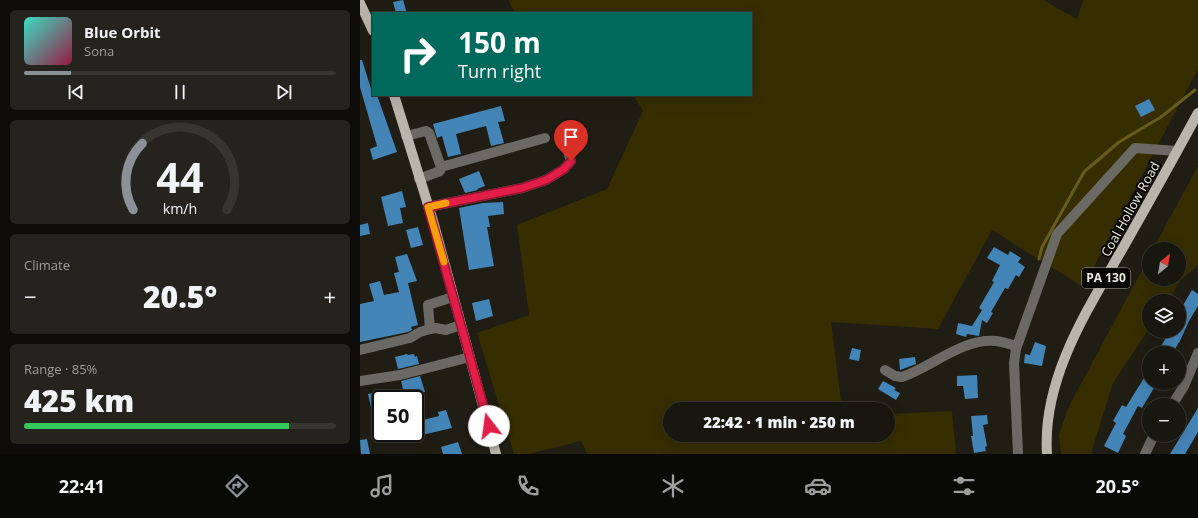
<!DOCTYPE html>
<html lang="en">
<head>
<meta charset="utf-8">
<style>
  :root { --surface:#17160f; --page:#24231d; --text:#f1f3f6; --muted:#9e9f9e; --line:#36352f; --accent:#8c9099 }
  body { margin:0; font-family:"Open Sans",sans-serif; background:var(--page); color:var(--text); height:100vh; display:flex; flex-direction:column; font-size:15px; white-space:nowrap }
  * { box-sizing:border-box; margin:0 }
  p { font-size:13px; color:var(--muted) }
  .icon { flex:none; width:22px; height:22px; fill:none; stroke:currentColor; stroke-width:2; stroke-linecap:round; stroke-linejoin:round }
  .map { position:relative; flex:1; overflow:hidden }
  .panel { display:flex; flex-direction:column; gap:10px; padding:10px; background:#0d0c08; width:360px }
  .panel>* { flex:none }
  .hud { position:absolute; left:12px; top:12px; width:380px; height:84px; border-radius:0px; box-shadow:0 4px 16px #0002,0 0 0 1px var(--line); background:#00695c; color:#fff; overflow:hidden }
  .needle { width:26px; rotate:30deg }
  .controls { position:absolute; left:782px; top:242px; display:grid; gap:8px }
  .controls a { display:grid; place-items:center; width:44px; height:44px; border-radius:50%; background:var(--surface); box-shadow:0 4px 16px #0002,0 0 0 1px var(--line); font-size:20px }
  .speed { position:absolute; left:12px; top:390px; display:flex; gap:8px; font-size:20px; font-weight:700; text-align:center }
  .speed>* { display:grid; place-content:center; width:52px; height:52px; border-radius:50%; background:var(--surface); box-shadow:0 4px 16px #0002,0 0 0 1px var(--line); line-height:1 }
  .speed .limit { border:2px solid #111; border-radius:6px; background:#fff; color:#111 }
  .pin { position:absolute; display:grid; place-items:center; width:34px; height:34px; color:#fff; margin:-41px -17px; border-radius:50% 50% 50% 0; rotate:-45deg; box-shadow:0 0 4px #0007 }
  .pin .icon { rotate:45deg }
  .me { position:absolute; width:44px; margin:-22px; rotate:345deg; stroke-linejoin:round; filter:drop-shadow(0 0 3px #0008) }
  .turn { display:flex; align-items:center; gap:14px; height:84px; padding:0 20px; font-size:18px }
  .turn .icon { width:52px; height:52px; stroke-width:2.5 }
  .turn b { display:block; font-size:28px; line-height:34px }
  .big { font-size:30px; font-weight:800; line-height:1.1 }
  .panel .card { flex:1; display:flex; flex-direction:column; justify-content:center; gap:6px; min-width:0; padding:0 14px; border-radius:6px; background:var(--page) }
  .panel .dial { align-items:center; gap:0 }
  .dial svg { height:104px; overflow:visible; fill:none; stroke:var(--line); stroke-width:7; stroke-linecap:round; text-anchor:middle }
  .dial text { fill:var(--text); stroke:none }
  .song { display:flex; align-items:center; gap:12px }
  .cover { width:48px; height:48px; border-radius:6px; background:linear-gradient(135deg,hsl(170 70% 55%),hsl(340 70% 35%)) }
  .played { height:4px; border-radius:2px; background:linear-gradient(90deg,var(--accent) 15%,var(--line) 15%) }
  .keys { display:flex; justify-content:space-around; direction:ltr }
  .heat { display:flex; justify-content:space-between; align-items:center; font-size:22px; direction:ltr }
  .charge { height:6px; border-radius:3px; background:linear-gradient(90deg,#34c759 85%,var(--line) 0) }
  .trip { position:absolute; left:303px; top:402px; width:232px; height:40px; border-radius:20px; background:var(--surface); box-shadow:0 4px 16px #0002,0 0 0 1px var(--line); font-weight:800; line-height:40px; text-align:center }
  .dock { display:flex; height:64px; justify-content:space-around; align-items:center; background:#090906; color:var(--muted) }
  .dock .icon { width:28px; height:28px }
  .dock .selected { color:var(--accent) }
  .dock b { font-size:18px; color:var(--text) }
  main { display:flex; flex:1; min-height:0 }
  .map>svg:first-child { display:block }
</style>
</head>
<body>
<main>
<section class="panel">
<div class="card">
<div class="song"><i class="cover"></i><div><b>Blue Orbit</b><p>Sona</p></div></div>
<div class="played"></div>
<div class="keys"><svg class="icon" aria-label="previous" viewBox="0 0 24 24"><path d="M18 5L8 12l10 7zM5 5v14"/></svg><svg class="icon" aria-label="pause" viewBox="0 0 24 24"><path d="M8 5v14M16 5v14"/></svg><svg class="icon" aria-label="next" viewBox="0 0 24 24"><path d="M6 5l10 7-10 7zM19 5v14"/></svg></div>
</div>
<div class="card dial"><svg viewBox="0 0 100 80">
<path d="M14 69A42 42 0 1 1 86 69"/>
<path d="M14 69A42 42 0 0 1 21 18" stroke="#8c9099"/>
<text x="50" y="56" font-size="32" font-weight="700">44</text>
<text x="50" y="72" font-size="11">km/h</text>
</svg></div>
<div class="card"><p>Climate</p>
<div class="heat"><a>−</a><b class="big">20.5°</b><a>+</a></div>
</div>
<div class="card"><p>Range · 85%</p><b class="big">425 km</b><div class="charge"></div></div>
</section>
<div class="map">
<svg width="838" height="454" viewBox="0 0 838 454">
  <rect width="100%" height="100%" fill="#1f1d14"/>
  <g fill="#362e00">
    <path d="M148 0H683L717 19 723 0H838V69L723 287 632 230 578 329 471 322 482 409H310V435H528V414L592 411 596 454H227L221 441 169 454H154L117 333 169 315 157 225 247 189 283 111 273 95H391V13H155Z"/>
    <path d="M838 166V265L821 280 808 301H789V329L753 383 732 450 733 454H701L699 435 708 408 789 257V279H819V249H793Z"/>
  </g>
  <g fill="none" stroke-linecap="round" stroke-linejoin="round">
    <path stroke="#675c1f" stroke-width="3" d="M679 259 682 247 724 172 759 142 801 117 835 90"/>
  </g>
  <g fill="#4485b7">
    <path d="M43 0 47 13H36L33 2Z"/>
    <path d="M0 60H2L13 95H17L37 152 13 160 10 149 17 146 0 87Z"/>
    <path d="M789 99 795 110 781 117 775 106Z"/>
    <path d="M141 106 145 121 138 122 144 143 131 146 126 126 96 134 101 154 88 157 82 136 77 138 73 124Z"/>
    <path d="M119 171 125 186 117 189 118 190 105 193 99 179Z"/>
    <path d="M42 191 46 207 40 208 43 223 28 226 21 197Z"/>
    <path d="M143 202 144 214 128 216 130 227H127L134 266 109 270 99 208 123 203Z"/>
    <path d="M8 223 10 234 0 236V225Z"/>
    <path d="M58 227 63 245 51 248 46 230Z"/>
    <path d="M634 247 648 255 650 251 661 258 658 262 665 267 659 277 656 275 648 289 645 288 631 312 633 313 627 323 622 320 619 336 607 334 606 337 596 334 598 323 612 326 622 310 619 308 634 282 632 281 640 265 627 258Z"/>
    <path d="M47 254 57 281 48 283 58 325 51 327 52 330 48 332 0 342V304L14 301 9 284 20 281 24 295 39 292 34 273 39 272 35 257Z"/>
    <path d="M832 290 838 294V306L829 321 819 343V342L813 353H797L810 331H819V312Z"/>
    <path d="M129 299 133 316 116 321 112 303Z"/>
    <path d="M675 342 686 346 682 366 664 363 665 354 670 355Z"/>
    <path d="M492 348 501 350 499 361 489 359Z"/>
    <path d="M47 354 48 355 54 354 55 357 57 356 59 364 38 369 35 357Z"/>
    <path d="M555 357 556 364 540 370 539 359Z"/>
    <path d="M789 370V383H797L782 408 778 406 763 434 766 436 758 453 744 446 756 423 753 421 762 405 766 407Z"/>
    <path d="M617 375 618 398 605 399 603 386H597V376Z"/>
    <path d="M60 376 65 392 45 398 41 381Z"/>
    <path d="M523 381 536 388 534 390 540 393 536 400 518 389Z"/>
    <path d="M19 392 21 404 11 407 8 394Z"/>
    <path d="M838 408V432L825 454H810Z"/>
    <path d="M86 410 92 428 62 435 59 421 79 416 78 412Z"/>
    <path d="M627 415 628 424 623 425 627 446 625 447 626 451 614 453 611 436H613L611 416Z"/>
    <path d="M7 439 10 454H1L0 440Z"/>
    <path d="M98 442 102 454H83L81 447Z"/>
  </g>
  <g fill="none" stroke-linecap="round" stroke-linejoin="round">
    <g stroke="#6a6964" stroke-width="10">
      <path d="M46 136 66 131 69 133 81 167 80 171 59 179"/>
      <path d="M81 167 185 138"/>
      <path d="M68 207 162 188 186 180 204 169 211 161 205 143"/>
      <path d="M93 297 68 305 70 329 76 328 86 330 101 325"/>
      <path d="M0 350 50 338 60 332 70 329"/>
      <path d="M525 370 535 376 542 377C572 367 602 338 636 341 643 342 650 344 656 346"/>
      <path d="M0 381 40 375 110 357"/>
      <path d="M812 405 824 386 838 353"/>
      <path d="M658 454 654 363 656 349 697 234 775 148 817 151"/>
      <path d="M785 454 794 435"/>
    </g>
    <g stroke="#b8b6ac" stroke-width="10">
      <path d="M0 3 13 31"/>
      <path d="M34 95 73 221 136 454"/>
      <path d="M687 454C682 378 728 309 764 246 789 202 814 157 838 113"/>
    </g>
  </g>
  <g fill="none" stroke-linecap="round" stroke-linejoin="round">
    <g stroke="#92132f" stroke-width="10">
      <path id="route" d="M129 426 68 207 162 188 186 180 204 169 211 161"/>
    </g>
    <use href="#route" stroke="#e11d48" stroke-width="7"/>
    <path stroke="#f59e0b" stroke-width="7" d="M84 262 68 207 86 203"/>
  </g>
  <g text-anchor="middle" stroke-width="4" stroke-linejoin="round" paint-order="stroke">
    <rect fill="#080704" stroke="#a5a49e" stroke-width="1" x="722" y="268" width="48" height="20" rx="3"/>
    <g font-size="12" font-weight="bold" fill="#e8e7e0">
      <text x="746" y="282">PA 130</text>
    </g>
    <g font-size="13" fill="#e8e7e0" stroke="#080704">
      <text transform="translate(770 209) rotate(-61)" y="5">Coal Hollow Road</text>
    </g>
  </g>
</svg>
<div class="controls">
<a><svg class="needle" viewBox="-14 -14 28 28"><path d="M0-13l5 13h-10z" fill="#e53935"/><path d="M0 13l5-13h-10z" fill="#9e9f9e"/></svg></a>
<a><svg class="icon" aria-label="layers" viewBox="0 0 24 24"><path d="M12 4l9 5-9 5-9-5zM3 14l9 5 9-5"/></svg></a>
<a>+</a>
<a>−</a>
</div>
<div class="speed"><div class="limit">50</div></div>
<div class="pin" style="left:211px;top:161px;background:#d93025"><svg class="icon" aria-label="arrive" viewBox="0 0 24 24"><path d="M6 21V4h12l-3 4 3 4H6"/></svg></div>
<svg class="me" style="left:129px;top:426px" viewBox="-20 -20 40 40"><circle r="19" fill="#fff"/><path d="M0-13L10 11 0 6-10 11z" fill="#e11d48"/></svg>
<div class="trip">22:42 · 1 min · 250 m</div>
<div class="hud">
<div class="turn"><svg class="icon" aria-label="right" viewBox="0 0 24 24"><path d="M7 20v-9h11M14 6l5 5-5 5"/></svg><div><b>150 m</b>Turn right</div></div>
</div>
</div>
</main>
<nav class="dock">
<b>22:41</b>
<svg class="icon selected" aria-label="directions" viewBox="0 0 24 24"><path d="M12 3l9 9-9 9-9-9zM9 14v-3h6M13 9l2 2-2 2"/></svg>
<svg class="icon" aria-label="music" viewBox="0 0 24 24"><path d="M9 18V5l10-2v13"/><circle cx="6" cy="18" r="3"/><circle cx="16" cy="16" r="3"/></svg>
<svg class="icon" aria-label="phone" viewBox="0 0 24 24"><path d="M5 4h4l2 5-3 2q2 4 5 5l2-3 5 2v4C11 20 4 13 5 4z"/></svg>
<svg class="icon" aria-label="climate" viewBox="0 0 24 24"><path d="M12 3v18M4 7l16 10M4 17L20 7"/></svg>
<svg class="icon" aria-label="car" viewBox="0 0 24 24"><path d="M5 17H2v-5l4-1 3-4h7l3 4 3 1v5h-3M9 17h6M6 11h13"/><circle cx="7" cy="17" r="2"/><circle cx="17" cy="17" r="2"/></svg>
<svg class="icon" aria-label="filters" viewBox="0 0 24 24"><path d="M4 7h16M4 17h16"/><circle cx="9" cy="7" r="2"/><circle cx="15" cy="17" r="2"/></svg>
<b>20.5°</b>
</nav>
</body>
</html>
